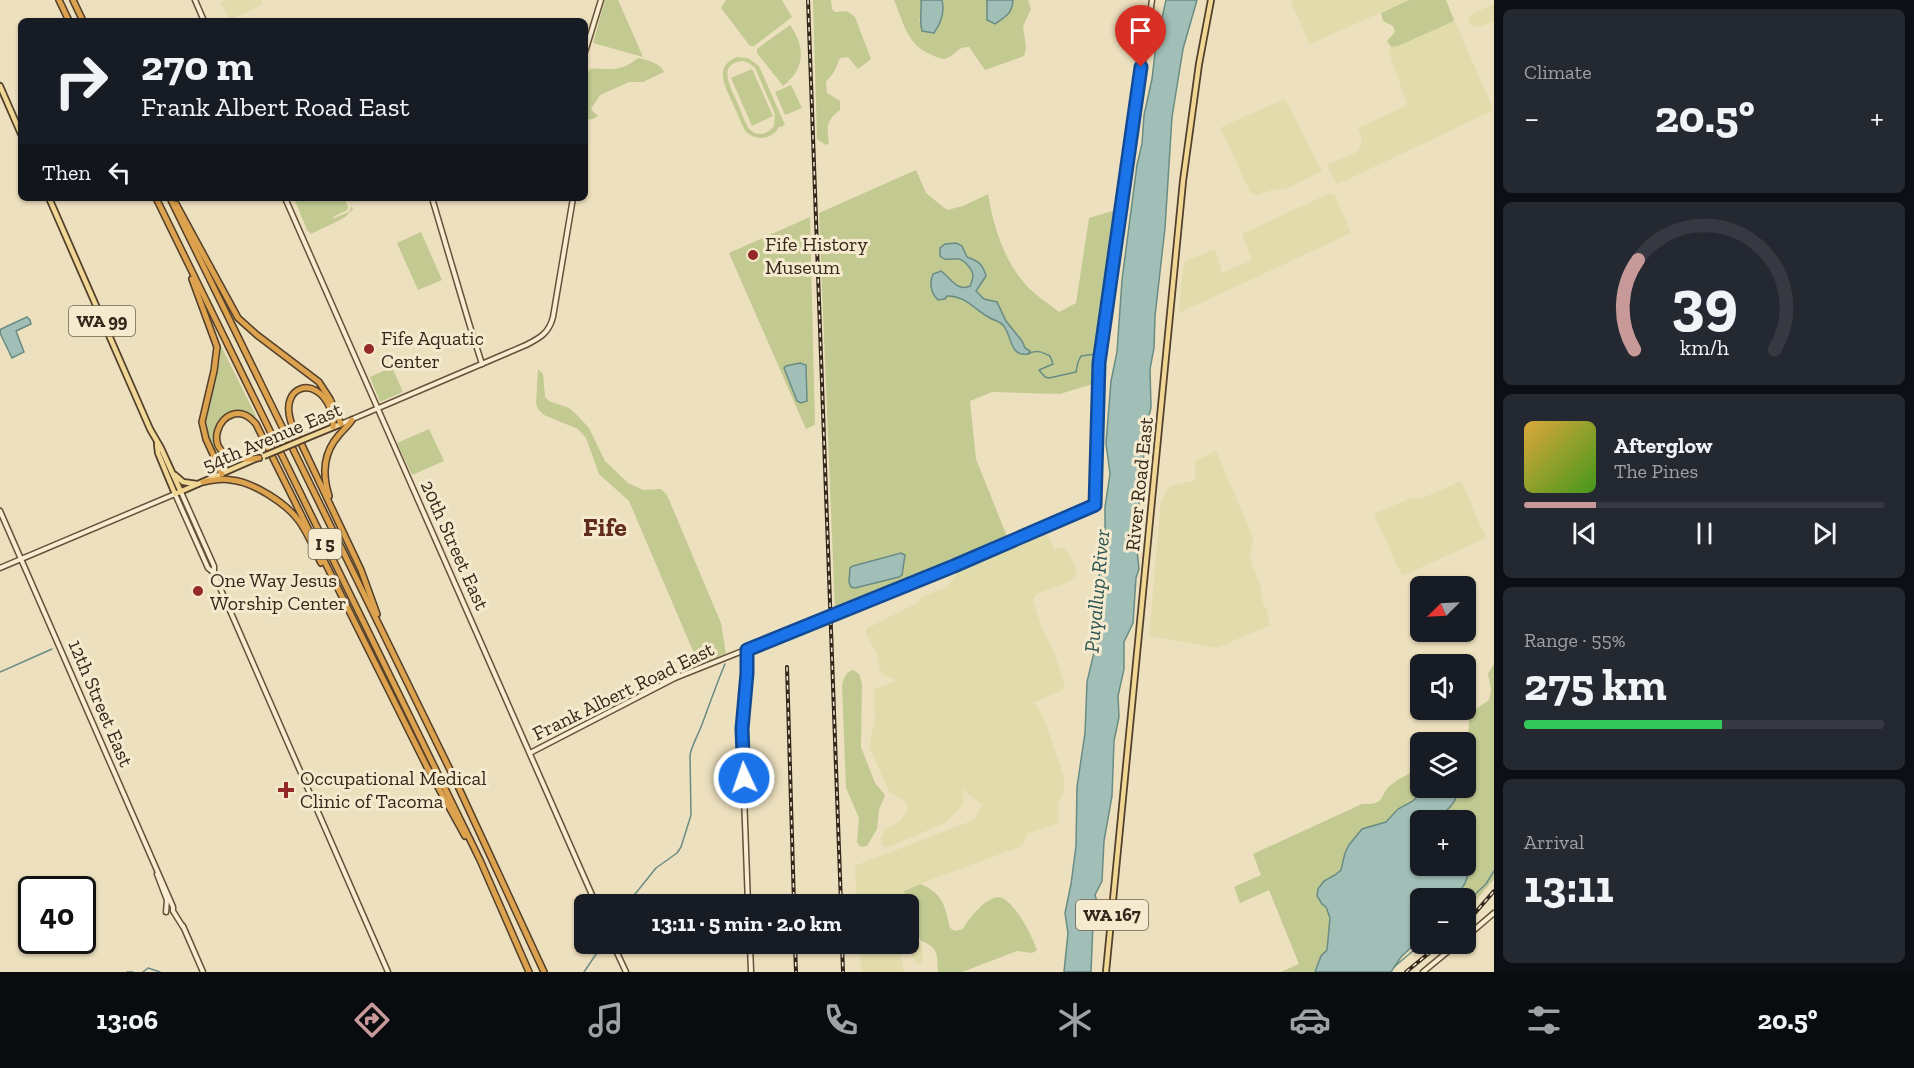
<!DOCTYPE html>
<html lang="en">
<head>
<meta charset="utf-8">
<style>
  :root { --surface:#171b24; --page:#242831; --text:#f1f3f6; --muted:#9ea1a6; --line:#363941; --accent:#c79999 }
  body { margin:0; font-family:"Zilla Slab",serif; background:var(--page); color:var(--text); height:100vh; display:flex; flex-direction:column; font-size:22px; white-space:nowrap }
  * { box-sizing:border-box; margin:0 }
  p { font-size:20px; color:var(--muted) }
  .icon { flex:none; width:33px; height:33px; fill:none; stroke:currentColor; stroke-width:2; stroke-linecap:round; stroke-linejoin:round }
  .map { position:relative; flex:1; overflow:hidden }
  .panel { display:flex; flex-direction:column; gap:9px; padding:9px; background:#0d0f14; width:420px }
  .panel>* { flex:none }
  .guide { position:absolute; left:18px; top:18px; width:570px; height:183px; border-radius:9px; box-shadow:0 2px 4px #0004; background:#171b24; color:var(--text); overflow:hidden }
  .needle { width:39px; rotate:246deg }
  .fabs { position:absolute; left:1410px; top:576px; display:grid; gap:12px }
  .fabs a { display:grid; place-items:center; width:66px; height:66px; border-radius:9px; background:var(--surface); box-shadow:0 2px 4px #0004; font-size:30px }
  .speed { position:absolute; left:18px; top:876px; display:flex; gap:12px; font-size:30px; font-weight:700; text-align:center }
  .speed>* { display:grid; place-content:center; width:78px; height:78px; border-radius:50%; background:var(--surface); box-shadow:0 2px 4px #0004; line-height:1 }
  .speed .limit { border:3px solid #111; border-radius:9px; background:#fff; color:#111 }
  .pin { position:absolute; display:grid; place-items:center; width:51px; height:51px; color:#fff; margin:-62px -26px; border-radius:50% 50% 50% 0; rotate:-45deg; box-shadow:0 0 6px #0007 }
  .pin .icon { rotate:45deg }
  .me { position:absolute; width:66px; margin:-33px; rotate:357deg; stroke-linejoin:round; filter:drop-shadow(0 0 4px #0008) }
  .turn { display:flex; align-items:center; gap:21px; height:126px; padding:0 24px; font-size:27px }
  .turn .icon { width:78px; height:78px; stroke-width:2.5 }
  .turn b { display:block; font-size:42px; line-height:51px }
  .then { display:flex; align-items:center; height:57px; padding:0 24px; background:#0003; gap:12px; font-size:22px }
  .big { font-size:45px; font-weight:700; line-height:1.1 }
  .panel .card { flex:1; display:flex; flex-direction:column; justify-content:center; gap:9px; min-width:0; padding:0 21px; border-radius:9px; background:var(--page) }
  .panel .dial { align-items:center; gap:0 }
  .dial svg { height:156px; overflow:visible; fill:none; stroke:var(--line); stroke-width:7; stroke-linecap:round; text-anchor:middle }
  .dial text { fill:var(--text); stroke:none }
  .song { display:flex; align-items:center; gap:18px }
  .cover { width:72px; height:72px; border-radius:9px; background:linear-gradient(135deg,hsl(40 70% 55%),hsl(100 70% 35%)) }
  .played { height:6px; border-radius:3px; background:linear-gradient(90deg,var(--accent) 20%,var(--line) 20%) }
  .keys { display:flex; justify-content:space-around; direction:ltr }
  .heat { display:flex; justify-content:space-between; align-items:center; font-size:33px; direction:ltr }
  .charge { height:9px; border-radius:4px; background:linear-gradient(90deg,#34c759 55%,var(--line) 0) }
  .trip { position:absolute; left:574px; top:894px; width:345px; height:60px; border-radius:9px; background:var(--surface); box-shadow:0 2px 4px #0004; font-weight:700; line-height:60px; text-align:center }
  .menu { display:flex; height:96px; justify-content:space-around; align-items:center; background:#090b0e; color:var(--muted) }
  .menu .icon { width:42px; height:42px }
  .menu .on { color:var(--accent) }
  .menu b { font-size:27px; color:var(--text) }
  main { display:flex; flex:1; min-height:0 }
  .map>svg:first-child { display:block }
</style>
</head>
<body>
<main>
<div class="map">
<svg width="1494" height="972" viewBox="0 0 1494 972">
  <rect width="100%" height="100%" fill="#ede0be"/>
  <g fill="#e2dbab">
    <path d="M226 0H261L263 4 230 20 228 18 221 3Z"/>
    <path d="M1295 0H1409L1310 44 1291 2Z"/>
    <path d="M1494 4V22L1478 27 1471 26 1468 19 1470 15Z"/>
    <path d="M1454 20 1493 108 1492 111 1338 184 1336 183 1328 166 1329 164 1357 152 1360 148 1362 139 1358 129 1360 127 1406 106 1407 104 1388 49 1452 22Z"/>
    <path d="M1283 100 1286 101 1322 171 1286 189 1273 190 1256 195 1250 192 1221 129 1223 126Z"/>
    <path d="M1330 193 1335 195 1351 233 1179 313 1183 267 1186 261 1215 249 1222 273 1252 260 1242 234Z"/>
    <path d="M1216 451 1252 535 1253 542 1250 554 1252 565 1260 584 1263 604 1267 610 1270 625 1217 648 1149 636 1161 501 1170 486 1195 480V461Z"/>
    <path d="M1461 481 1486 538 1402 576 1374 514 1413 497 1421 499Z"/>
    <path d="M1045 535 1050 538 1054 549 1065 548 1077 570 1075 577 1067 583 1036 594 1033 600 1041 626 1054 651 1065 687 1061 691 1033 703 1036 705 1044 718 1064 777V791L1058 803 1059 822 1056 824 1027 834 1022 846 906 889 907 904H857L855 868 857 865 974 820 982 805 962 789 964 804 945 823 888 847 882 846 881 838 884 830 901 821 908 808 905 801 889 792 870 748 871 735 875 720 874 689 891 683 895 680 885 676 880 671 877 653 866 635V629L917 603 921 597 947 587 959 571Z"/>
    <path d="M909 915 922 948 923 961 918 965 914 960 908 944Z"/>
    <path d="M860 944H899L904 972H861Z"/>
  </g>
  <g fill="#c2ca92" fill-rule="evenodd">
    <path d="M605 0H618L643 57 593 43Z"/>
    <path d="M726 0H782L792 17 754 46H750L721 8Z"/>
    <path d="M813 0H831L832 9 835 12 847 11 855 17 871 59 858 69 848 57 840 58 834 72 826 82 827 93 840 101V110C826 121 827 125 829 143L826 145 817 139Z"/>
    <path d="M894 0H921L922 12 919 21 944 7 942 0H987V20L1012 9 1013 0H1028L1031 9 1023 26 1026 48 1024 56 985 70 969 47C957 46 954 57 944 59 940 59 934 56 930 54 907 45 903 21 894 0Z"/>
    <path d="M1409 0H1446L1454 20 1452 22 1398 46 1391 47 1387 41 1395 32 1393 26 1383 21 1381 13Z"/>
    <path d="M790 25C806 48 805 68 783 86L757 53V49Z"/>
    <path d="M737 57 748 58 759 66 785 125 781 127 780 126C772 139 758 142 746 132 741 124 738 115 734 106 726 88 712 67 737 57ZM743 61 749 63 755 68 775 114 774 126C767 135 758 137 749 129 744 121 741 111 737 102 731 88 716 63 743 61Z"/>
    <path d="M638 58C648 60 660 63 664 72L643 82H629L600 95 591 109 598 116 593 119 585 120V77L590 69C611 68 620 73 638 58Z"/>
    <path d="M752 69 773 116 752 126 731 78Z"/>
    <path d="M791 85 802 108 785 115 775 92Z"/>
    <path d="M916 170 926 193 947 210 963 206 988 194C993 225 1004 261 1026 285 1035 295 1048 303 1059 312L1076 303 1089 218 1119 209 1102 326 1096 383 1060 394 992 392 970 401 976 459 1008 539 835 611 819 213Z"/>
    <path d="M294 198H344L348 207 347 210 333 217 334 220V218L349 212 352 206 353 209 344 218 311 234 307 230Z"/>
    <path d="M810 217 815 425 806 429 729 253Z"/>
    <path d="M421 232 442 280 418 290 397 243Z"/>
    <path d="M216 336 256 416 254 417C216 396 194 451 237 461L225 466C216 461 207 434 206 423L220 359Z"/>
    <path d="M392 367 403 392 380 402 370 377Z"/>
    <path d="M538 369 543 374 545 397 549 401 569 408 575 413 589 428 605 461 628 483 643 490 661 489 667 495 721 623 726 654 699 665 629 501 599 474 586 438 578 429 544 415 538 409 536 403Z"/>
    <path d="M429 429 444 461 412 475 397 443Z"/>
    <path d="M1494 663V879L1466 912V898H1454L1464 886 1468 867 1466 865V820H1432L1459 790 1458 788H1466V742H1433C1443 732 1454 740 1467 735 1470 728 1468 721 1470 713L1489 700 1491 690 1488 674Z"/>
    <path d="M853 670 859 674 862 684 861 747 875 783 885 795 879 810 877 829 867 846 861 847 857 843 859 818 846 788 842 685C844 678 846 672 853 670Z"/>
    <path d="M1420 768V788H1425L1413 801 1397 809 1386 822 1362 829 1349 845 1345 853 1341 870 1335 875 1324 881 1326 907 1330 918 1328 943 1327 950 1321 956 1315 972H1281L1299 964 1269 890 1240 903 1234 887 1261 875 1253 854 1362 804C1388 805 1378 795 1391 785 1399 778 1411 773 1420 768Z"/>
    <path d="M920 884C943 893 945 906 950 928L955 931 963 929C968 919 989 893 1002 898 1016 904 1032 936 1037 950L1032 953 1017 951 962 972H938C937 954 939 948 921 941L909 915V904H907L904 891Z"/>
  </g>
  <g fill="#a1beb7" stroke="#698c84" stroke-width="1.5">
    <path d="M921 0H942C945 12 941 23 934 33L922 31C919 20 922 11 921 0Z"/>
    <path d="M987 0H1013C1012 14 1006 16 995 24L987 20Z"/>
    <path d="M1166 0H1197L1183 49 1172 117 1165 228 1155 316 1154 348 1150 369 1151 408 1145 430 1142 485 1138 512 1137 550 1139 569 1136 578 1133 623 1124 642V669L1118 696 1119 717 1114 741 1112 796 1104 841 1102 881 1095 895 1098 905 1093 923 1091 972H1064L1068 933 1065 913 1071 884 1076 846 1077 787 1085 733 1087 682 1096 644 1099 576 1105 542V507L1110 474 1106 443 1111 381 1117 352 1122 280 1137 165 1142 144 1144 115 1152 79 1156 45Z"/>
    <path d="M956 243 962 246 967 257C979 261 983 265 986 276L976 291 984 299 997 302 1006 321 1022 341 1025 348 1030 351 1028 354C1009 357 1012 335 1003 325 998 320 995 321 990 318 976 311 965 295 947 296L945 299 938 300C930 292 929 284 933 274L941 271C951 278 957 292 970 286 971 285 973 277 973 276 973 270 964 259 958 259 950 258 947 262 940 256V248L945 244Z"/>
    <path d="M27 317 30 320 31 324 16 331 24 352 12 358 0 333 1 329Z"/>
    <path d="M800 363 806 365 807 401 801 403 797 401 784 368 786 366Z"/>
    <path d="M901 553 905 555 902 575 899 577 855 588 851 587 849 582 850 568 853 566Z"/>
    <path d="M1425 788H1458C1457 807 1439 820 1420 820V866L1466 865C1472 877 1462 889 1454 898H1420V939L1401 957 1391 972H1315L1321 956 1327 950 1330 918 1326 907 1322 904 1317 896 1318 889 1324 881 1335 875 1341 870 1345 853 1349 845 1362 829 1386 822 1398 809 1413 801Z"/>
  </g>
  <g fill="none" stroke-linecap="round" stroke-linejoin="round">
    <g stroke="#698c84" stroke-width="1.5">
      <path d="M1028 354C1036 349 1042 352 1050 356L1053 364 1039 370 1045 377 1049 378 1076 372 1078 362 1081 356 1096 354"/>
      <path d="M0 672 52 649"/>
      <path d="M1466 903 1486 884 1494 871"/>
      <path d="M627 904 656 868 677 853 681 847 691 815 690 755C692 745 697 737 701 727 709 706 716 685 725 664"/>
      <path d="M1394 967 1421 944"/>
      <path d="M127 972H133"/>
      <path d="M143 972 148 968 160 972"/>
      <path d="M584 972 603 944"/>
    </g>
    <g stroke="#66523a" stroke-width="7">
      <g id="secondary">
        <path d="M195 0 204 21"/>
        <path d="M585 52 601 0"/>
        <path d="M285 198 596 904"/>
        <path d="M432 198 469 323 482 364"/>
        <path d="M341 424 526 345C540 338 549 333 553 317L573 198"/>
        <path d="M181 492 214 566V574L388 972"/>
        <path d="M0 511 170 900 173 907V911L183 927"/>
        <path d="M0 568 175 494 208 568 214 573"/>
        <path d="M845 610 1095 505 1099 363 1152 0"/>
        <path d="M747 650V673L742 740 748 904"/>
        <path d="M530 753 675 678 815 622"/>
        <path d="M157 874 167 900 166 912"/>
        <path d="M183 926 203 972"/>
        <path d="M1466 937 1494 913"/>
        <path d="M613 944 626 972"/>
        <path d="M750 944 751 972"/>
        <path d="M1423 972 1457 944"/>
      </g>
    </g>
    <g stroke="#523f2c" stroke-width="8">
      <g id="primary">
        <path d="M0 86 21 134"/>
        <path d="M49 198 150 429 161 448 181 492"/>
        <path d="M307 438 341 424"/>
        <path d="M157 444 158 453 175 494 255 459"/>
        <path d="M175 475 183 482 197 484"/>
        <path d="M1106 972 1183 181 1199 64 1211 0"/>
      </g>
    </g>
    <g stroke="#523f2c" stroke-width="8">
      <g id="highway">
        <path d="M59 0 69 21"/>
        <path d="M73 0 83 21"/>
        <path d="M156 198 480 860 529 972"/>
        <path d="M170 198 457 784 544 972"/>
        <path d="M176 204 238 318 257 335 319 382 330 399 341 424"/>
        <path d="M192 279 217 347 214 371 202 422 206 439 222 474"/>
        <path d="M333 427C334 420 332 415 330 408 316 374 279 386 291 422L361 570 377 614"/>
        <path d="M259 458C185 469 224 385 256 424L427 767 465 836"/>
        <path d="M203 482C212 480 222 478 231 480 253 482 286 503 299 521 308 533 314 549 321 563"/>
        <path d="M329 496C322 474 323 453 339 435 343 430 348 426 352 420"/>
      </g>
    </g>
    <use href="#secondary" stroke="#f8edd1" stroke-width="4"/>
    <use href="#primary" stroke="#f1d795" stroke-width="4.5"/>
    <use href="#highway" stroke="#dda24e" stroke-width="5"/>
    <g stroke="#34281c" stroke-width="4">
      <g id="rail">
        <path d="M808 0 841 904"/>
        <path d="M787 667 794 904"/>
        <path d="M1466 922 1475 913 1494 891"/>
        <path d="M795 944 796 972"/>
        <path d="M842 944 843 972"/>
        <path d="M1406 972 1440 944"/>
      </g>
    </g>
    <use href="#rail" stroke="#f5eacd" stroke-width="1.5" stroke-dasharray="4.5" stroke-linecap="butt"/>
    <g stroke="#66523a" stroke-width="7" stroke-linecap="butt">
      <path id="secondary-bridge" d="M815 622 845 610"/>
    </g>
    <g stroke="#523f2c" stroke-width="8" stroke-linecap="butt">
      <path id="primary-bridge" d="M264 456 307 438"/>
    </g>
    <use href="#secondary-bridge" stroke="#f8edd1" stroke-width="4"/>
    <use href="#primary-bridge" stroke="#f1d795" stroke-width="4.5"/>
  </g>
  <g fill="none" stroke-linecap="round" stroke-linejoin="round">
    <g stroke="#114b97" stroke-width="15">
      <path id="route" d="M744 778 742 729 747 673V650L954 566 1095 505 1099 363 1141 67"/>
    </g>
    <use href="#route" stroke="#1a73e8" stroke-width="10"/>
  </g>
  <g fill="#932a28" stroke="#f5eacd" stroke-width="2">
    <circle cx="753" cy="255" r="6"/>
    <circle cx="369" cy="349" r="6"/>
    <circle cx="198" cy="591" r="6"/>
    <path d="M283 781h6v6h6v6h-6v6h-6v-6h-6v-6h6z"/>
  </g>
  <g text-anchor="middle" stroke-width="6" stroke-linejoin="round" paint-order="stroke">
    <g fill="#f5eacd" stroke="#6e6251" stroke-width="1.5">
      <rect x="69" y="306" width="66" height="30" rx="4.5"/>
      <rect x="308.5" y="529" width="33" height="30" rx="4.5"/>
      <rect x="1076" y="900" width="72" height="30" rx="4.5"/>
    </g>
    <g font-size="18" font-weight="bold" fill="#34281c">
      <text x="102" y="327">WA 99</text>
      <text x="325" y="550">I 5</text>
      <text x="1112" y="921">WA 167</text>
    </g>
    <g font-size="20" fill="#34281c" stroke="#f5eacd" text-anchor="start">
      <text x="765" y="251">Fife History<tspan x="765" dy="23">Museum</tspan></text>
      <text x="381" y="345">Fife Aquatic<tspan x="381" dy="23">Center</tspan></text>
      <text x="210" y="587">One Way Jesus<tspan x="210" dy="23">Worship Center</tspan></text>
      <text x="300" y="785">Occupational Medical<tspan x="300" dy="23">Clinic of Tacoma</tspan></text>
    </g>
    <g font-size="20" fill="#34281c" stroke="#f5eacd">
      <text transform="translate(272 437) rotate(-23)" y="7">54th Avenue East</text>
      <text transform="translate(1139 484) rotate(-84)" y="7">River Road East</text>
      <text transform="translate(455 545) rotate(66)" y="7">20th Street East</text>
      <text transform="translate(623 691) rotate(-26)" y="7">Frank Albert Road East</text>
      <text transform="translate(101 703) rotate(67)" y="7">12th Street East</text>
    </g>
    <g font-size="21" font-style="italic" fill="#2b5452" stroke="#f5eacd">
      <text transform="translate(1097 591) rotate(-85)" y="7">Puyallup River</text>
    </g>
    <g font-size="26" font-weight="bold" fill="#602c1b" stroke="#f5eacd">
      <text x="605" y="536">Fife</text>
    </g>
  </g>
</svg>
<div class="fabs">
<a><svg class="needle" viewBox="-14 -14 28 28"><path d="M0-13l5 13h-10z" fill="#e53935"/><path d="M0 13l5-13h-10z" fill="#9ea1a6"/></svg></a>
<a><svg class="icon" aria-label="sound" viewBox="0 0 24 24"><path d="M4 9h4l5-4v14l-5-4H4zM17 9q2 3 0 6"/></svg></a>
<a><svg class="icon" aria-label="layers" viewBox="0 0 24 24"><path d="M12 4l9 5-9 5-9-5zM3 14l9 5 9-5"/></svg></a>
<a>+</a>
<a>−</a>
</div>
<div class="speed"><div class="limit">40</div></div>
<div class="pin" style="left:1141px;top:67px;background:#d93025"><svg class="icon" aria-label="arrive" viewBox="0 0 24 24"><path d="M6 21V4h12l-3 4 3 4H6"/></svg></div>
<svg class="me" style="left:744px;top:778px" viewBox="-20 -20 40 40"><circle r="17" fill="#1a73e8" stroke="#fff" stroke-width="3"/><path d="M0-11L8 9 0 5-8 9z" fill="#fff"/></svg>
<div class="trip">13:11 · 5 min · 2.0 km</div>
<div class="guide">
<div class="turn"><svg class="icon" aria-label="right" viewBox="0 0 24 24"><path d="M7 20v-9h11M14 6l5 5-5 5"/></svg><div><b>270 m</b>Frank Albert Road East</div></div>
<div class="then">Then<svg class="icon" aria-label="left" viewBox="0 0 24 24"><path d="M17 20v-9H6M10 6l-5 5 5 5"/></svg></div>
</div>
</div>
<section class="panel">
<div class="card"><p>Climate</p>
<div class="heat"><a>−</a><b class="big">20.5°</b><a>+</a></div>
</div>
<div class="card dial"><svg viewBox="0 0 100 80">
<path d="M14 69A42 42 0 1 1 86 69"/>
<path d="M14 69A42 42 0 0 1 16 23" stroke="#c79999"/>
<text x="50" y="56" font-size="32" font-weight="700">39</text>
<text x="50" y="72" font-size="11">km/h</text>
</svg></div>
<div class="card">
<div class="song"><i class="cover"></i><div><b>Afterglow</b><p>The Pines</p></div></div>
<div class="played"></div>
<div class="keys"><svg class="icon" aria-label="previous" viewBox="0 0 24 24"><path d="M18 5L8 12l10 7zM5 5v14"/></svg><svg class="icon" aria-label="pause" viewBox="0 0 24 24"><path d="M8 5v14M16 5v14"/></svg><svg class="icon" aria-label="next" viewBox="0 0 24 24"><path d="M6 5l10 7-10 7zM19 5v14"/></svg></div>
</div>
<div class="card"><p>Range · 55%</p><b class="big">275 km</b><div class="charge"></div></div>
<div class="card"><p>Arrival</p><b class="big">13:11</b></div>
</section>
</main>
<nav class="menu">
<b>13:06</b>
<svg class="icon on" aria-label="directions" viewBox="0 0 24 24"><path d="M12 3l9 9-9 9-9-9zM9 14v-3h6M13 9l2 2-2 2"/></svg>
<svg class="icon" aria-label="music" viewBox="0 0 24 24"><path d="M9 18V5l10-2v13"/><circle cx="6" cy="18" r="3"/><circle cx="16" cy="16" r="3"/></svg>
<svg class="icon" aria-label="phone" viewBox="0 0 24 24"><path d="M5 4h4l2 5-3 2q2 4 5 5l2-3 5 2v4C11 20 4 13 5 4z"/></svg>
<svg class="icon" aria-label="climate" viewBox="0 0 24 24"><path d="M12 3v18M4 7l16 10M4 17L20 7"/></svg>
<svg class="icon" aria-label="car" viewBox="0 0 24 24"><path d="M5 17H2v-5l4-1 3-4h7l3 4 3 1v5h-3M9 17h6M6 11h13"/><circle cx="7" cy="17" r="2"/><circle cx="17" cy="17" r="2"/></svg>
<svg class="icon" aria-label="filters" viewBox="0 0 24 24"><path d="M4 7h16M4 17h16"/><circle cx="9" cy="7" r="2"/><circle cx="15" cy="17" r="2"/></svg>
<b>20.5°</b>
</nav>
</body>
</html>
